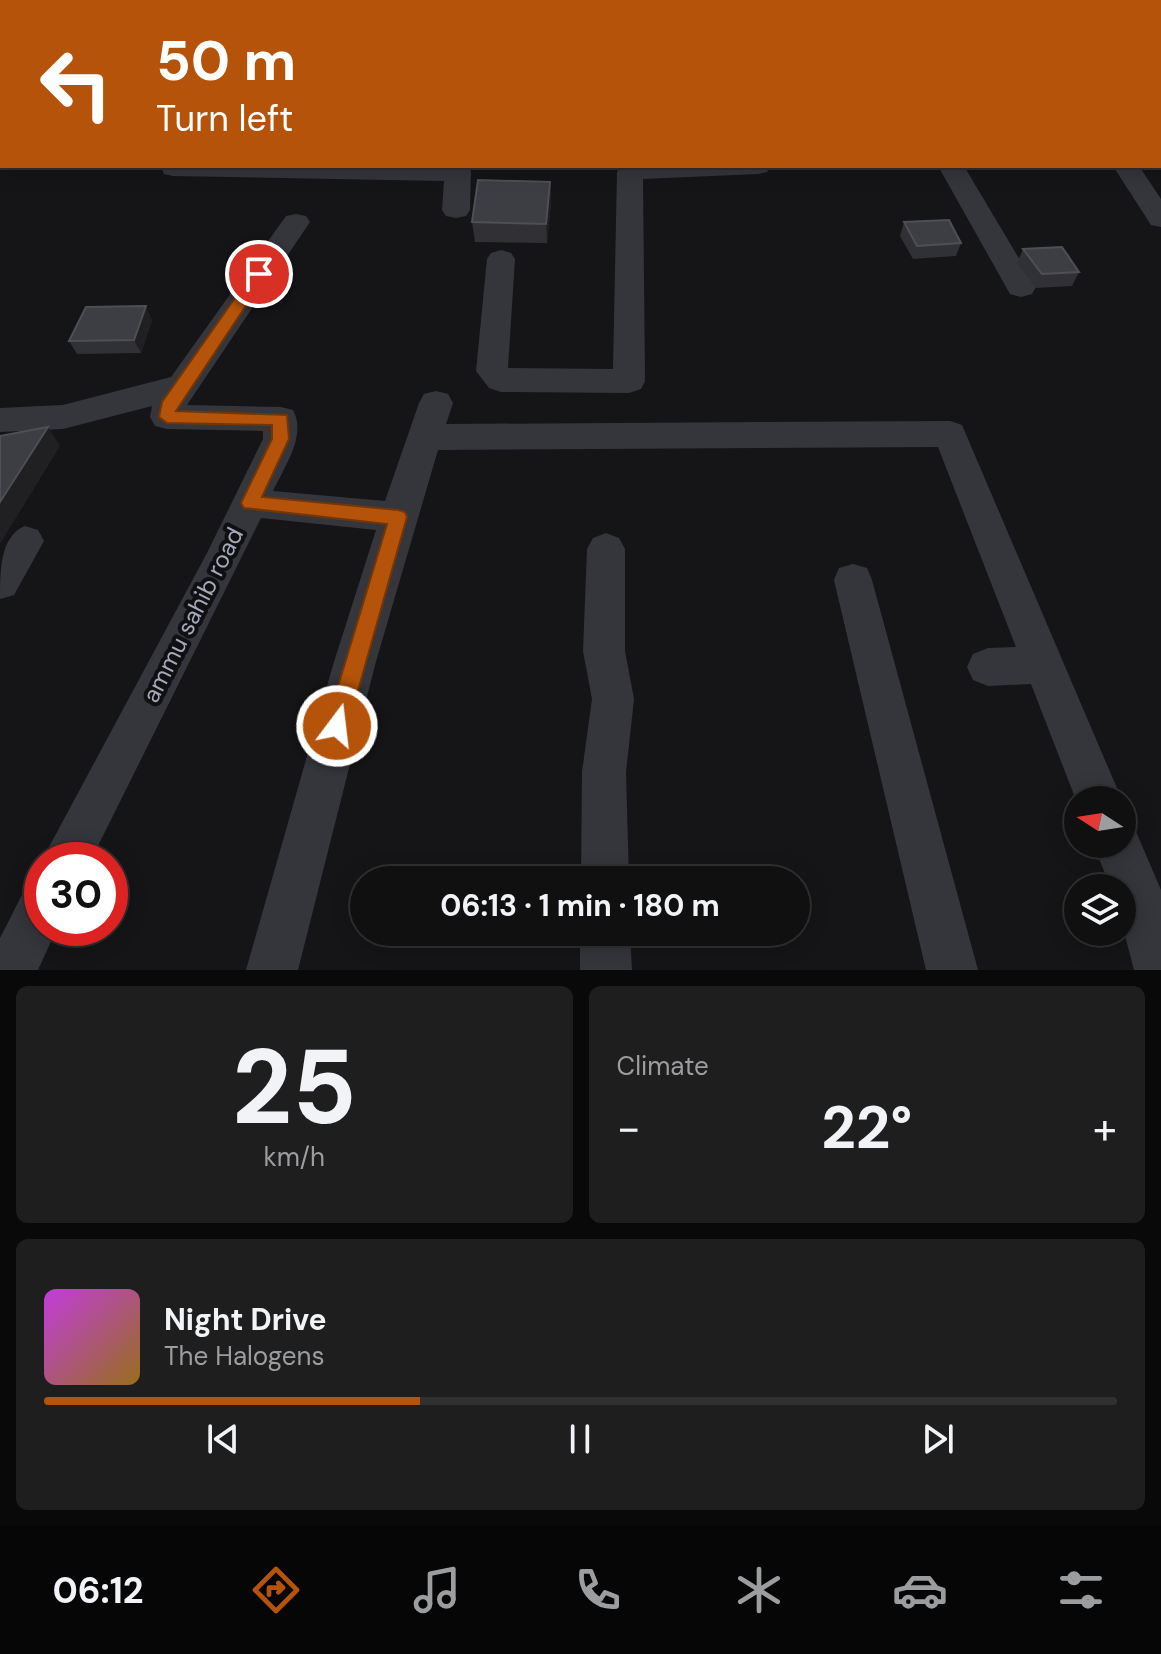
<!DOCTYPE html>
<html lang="en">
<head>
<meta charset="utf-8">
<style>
  :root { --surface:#101011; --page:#1e1e1f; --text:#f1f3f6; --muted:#9c9d9f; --line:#303031; --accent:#b45309 }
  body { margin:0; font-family:"DM Sans",sans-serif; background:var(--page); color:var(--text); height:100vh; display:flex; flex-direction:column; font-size:30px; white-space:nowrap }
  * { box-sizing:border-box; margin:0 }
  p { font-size:26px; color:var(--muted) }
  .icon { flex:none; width:44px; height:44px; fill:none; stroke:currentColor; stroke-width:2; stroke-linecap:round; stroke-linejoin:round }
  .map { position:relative; height:970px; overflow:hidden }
  .panel { display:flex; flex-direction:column; gap:16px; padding:16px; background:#090909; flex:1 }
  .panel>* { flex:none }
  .banner { position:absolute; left:0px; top:0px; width:1162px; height:168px; box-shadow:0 4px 20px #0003,0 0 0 2px var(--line); background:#b45309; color:#fff; overflow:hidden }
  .needle { width:52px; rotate:282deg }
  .fabs { position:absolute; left:1064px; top:786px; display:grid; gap:16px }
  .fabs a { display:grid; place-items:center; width:72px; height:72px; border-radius:50%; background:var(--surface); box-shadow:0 4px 20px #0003,0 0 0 2px var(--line); font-size:40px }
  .speed { position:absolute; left:24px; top:842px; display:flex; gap:16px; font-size:40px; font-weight:700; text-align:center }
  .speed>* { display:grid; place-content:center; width:104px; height:104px; border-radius:50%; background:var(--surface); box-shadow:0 4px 20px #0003,0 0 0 2px var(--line); line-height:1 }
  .speed .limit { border:12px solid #d22; background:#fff; color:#111 }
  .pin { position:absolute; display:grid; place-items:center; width:68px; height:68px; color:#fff; margin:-34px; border:4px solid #fff; border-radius:50%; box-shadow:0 2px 8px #0007 }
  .me { position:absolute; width:88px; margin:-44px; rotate:15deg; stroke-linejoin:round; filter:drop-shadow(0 0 6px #0008) }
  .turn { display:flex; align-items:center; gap:28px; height:168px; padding:0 24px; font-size:36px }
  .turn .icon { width:104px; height:104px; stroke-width:2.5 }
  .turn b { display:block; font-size:56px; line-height:68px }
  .big { font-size:60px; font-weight:700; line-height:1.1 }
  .panel .tile { flex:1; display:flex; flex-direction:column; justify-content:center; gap:12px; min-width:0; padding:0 28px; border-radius:12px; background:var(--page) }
  .panel .dial { align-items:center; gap:0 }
  .dial b { font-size:104px; line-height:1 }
  .song { display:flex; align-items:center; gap:24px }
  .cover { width:96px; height:96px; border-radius:12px; background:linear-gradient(135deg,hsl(290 70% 55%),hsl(40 70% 35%)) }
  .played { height:8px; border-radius:4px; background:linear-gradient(90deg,var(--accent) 35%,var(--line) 35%) }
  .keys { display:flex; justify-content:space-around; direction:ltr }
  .heat { display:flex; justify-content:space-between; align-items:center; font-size:44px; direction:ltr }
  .panel .tiles { flex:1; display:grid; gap:16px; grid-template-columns:1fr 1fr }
  .tile:last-child { grid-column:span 2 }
  .trip { position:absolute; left:350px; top:866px; width:460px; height:80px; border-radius:40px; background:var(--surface); box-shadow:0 4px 20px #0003,0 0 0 2px var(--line); font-weight:700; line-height:80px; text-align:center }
  .tabs { display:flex; height:128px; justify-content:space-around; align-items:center; background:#060607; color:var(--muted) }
  .tabs .icon { width:56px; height:56px }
  .tabs .active { color:var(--accent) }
  .tabs b { font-size:36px; color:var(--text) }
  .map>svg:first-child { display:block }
</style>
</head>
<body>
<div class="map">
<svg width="1161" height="970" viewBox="0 0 1161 970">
  <rect width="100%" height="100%" fill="#151517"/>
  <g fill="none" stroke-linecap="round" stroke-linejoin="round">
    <g fill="#35363c" fill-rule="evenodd">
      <path d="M8 0H49L50 2H7Z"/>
      <rect x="539" y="0" width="20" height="2"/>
      <path d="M713 0H733L734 2H714Z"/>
      <path d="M1006 0H1026L1027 2H1007Z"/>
      <path d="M1074 0H1095L1096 2H1075Z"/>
      <path d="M2 40V55L0 56V41Z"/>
      <rect x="1160" y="101" width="1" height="14"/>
      <path d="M161 166H471L470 210 466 216 456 218 446 216 442 210 444 181 173 176 164 174Z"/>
      <path d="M621 166H771L767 172 758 174 643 179 645 381 641 389 629 393 501 392 489 388 476 371 487 259 491 253 501 250 511 253 515 259 508 368 613 369 617 172Z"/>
      <path d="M938 166H964L1036 287 1032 294 1021 297 1010 294Z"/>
      <path d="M1113 166H1139L1161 199V227L1151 225Z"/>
      <path d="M296 214 306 216 310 222 187 405 281 407 293 410C307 436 284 467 273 491L385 501 419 403 424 394 436 391 448 394 453 403 446 424 950 421 962 425 1122 800H1078V805L1031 684 988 686 973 680 967 667 973 654 988 648 1016 647 938 447 438 450 375 665 298 970H246L333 665 376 530 261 518 91 860H42L207 553 263 439V431L167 429 155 426 150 417 152 406 63 429 0 432V408L63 405 171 377 286 216Z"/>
      <path d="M25 526 38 530 44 541 14 595 0 599C0 571 0 536 25 526Z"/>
      <path d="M606 533 619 538 625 549V651L634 699 626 772 629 880H581L582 772 592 699 583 651 587 549 593 538Z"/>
      <path d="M853 564 867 568 872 580 978 970H926L834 580 839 568Z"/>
      <path d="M1122 822 1134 827 1161 890V970H1134L1122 924V888H1111L1093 844H1122Z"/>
      <path d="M42 881V928H57L38 970H0V938L25 889Z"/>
      <path d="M580 932H630L632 970H580Z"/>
    </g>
  </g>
  <g fill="#313135">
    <path d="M957 0H997L996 2H958Z"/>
    <path d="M1090 0H1129L1092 2Z"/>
    <path d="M550 182 551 202 547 243 475 242 472 222Z"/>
    <path d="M904 222 961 243 956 256 913 259 900 236Z"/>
    <path d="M1023 249 1079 272 1072 286 1036 288 1017 263Z"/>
    <path d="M152 320 141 353 77 354 69 341Z"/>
  </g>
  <g fill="#202023">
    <path d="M550 182 551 202 547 243 546 224Z"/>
    <path d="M146 306 152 320 141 353 134 340Z"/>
    <path d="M48 427 60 446 0 544V502Z"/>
  </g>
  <g fill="#3d3e43" stroke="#4e4f55" stroke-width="2">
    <path d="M478 180 550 182 546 224 472 222Z"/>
    <path d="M949 220 961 243 917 246 904 222Z"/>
    <path d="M1062 247 1079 272 1042 274 1023 249Z"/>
    <path d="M146 306 134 340 69 341 86 307Z"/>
    <path d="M48 427 0 502V436Z"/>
  </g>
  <path fill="#b45309" stroke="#753606" stroke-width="2" d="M259 269 267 274 176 411 287 415 289 439 262 497 398 510 405 512 407 517 348 726 345 733 337 736 330 733 326 726 387 524 244 508 241 503 272 439V425L167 423 159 417 162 402 254 271Z"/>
  <g text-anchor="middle" stroke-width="8" stroke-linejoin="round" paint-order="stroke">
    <g font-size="24" fill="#a5aab8" stroke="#101012">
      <text transform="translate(193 615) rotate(-63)" y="8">ammu sahib road</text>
    </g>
  </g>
</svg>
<div class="fabs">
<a><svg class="needle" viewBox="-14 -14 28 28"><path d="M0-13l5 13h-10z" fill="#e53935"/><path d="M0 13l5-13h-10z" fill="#9c9d9f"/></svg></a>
<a><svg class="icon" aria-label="layers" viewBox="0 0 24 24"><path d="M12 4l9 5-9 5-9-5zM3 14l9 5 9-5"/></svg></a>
</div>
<div class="speed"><div class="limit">30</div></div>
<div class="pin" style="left:259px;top:274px;background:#d93025"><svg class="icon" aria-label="arrive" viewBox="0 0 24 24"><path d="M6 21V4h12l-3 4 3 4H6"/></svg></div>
<svg class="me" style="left:337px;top:726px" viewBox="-20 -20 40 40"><circle r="17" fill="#b45309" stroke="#fff" stroke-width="3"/><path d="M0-11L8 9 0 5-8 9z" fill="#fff"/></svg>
<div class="trip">06:13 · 1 min · 180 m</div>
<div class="banner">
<div class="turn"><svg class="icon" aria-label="left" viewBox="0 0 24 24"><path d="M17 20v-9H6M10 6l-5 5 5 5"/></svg><div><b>50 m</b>Turn left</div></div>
</div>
</div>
<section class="panel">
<div class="tiles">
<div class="tile dial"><b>25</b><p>km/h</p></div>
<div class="tile"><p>Climate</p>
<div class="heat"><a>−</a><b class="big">22°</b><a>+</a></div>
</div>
<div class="tile">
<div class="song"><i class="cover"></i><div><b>Night Drive</b><p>The Halogens</p></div></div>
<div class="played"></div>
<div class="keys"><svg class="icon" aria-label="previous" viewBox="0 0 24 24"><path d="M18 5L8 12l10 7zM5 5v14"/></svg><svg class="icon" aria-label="pause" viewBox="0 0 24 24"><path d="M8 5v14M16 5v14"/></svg><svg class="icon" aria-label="next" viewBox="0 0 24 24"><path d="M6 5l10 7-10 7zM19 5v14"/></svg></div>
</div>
</div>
</section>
<nav class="tabs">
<b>06:12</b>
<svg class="icon active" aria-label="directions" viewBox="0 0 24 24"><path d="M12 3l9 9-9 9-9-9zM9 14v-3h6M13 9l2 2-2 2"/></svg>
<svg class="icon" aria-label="music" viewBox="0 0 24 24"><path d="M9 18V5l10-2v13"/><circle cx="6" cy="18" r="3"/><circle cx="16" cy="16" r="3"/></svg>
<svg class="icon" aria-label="phone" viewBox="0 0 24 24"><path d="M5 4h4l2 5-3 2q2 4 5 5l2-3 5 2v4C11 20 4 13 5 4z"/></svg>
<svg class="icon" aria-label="climate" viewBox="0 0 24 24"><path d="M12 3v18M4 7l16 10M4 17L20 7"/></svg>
<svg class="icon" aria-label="car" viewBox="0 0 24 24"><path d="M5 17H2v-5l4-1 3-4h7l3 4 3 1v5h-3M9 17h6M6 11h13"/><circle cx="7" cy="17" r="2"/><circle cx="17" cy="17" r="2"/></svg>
<svg class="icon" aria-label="filters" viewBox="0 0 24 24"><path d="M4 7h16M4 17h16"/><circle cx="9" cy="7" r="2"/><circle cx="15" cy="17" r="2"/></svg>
</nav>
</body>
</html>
